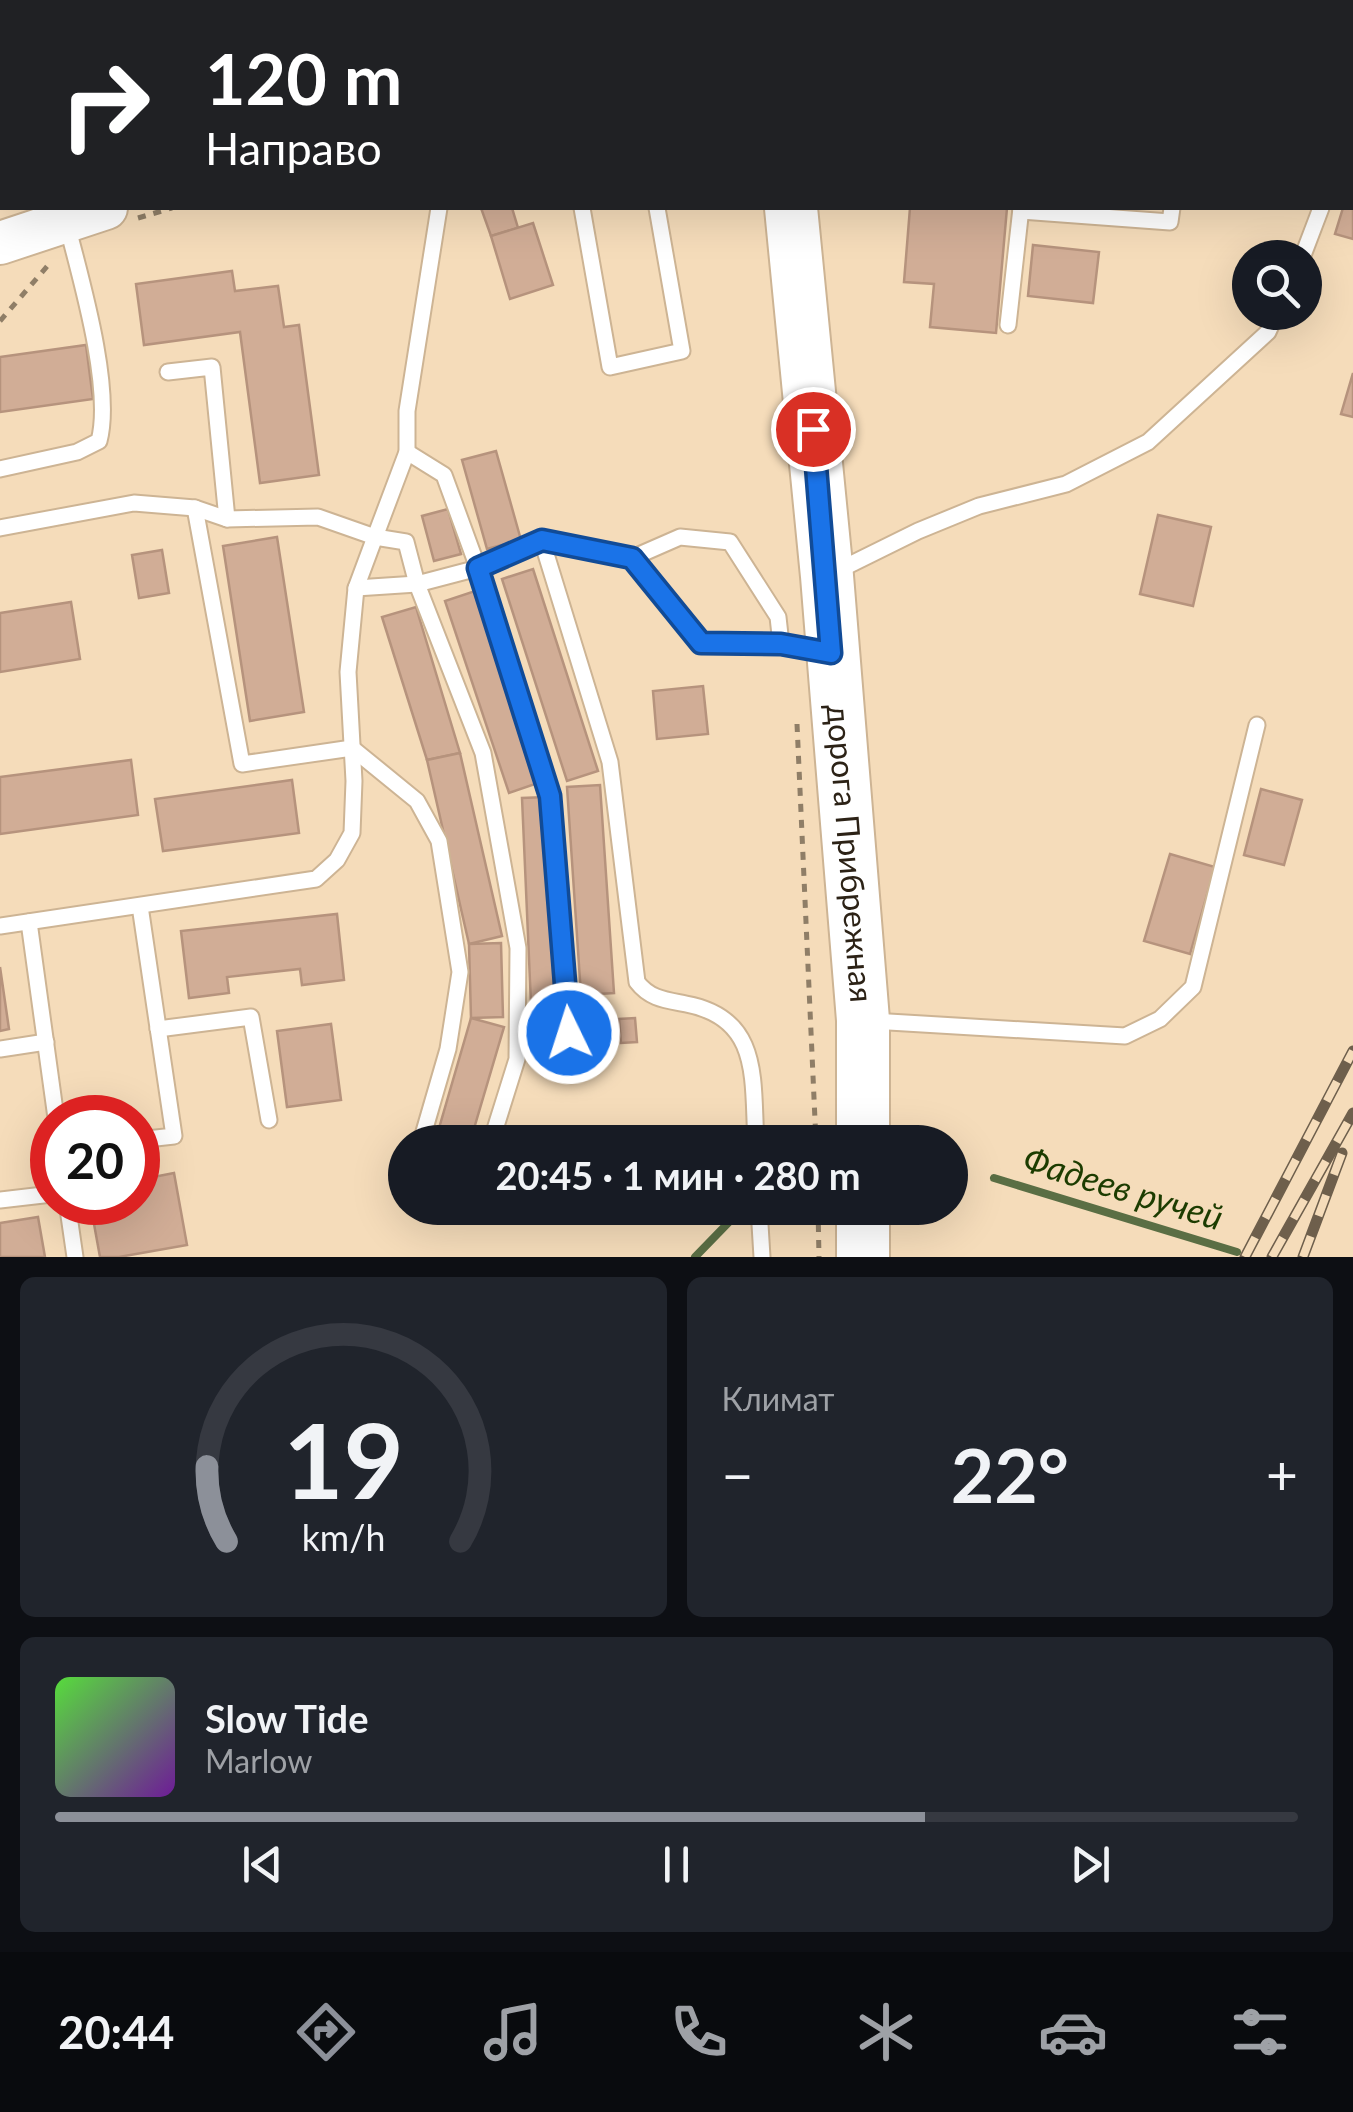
<!DOCTYPE html>
<html lang="ru">
<head>
<meta charset="utf-8">
<style>
  :root { --surface:#171b24; --page:#20242c; --text:#f1f3f6; --muted:#9ea1a6; --line:#363941; --accent:#8c9099 }
  body { margin:0; font-family:Lato,sans-serif; background:var(--page); color:var(--text); height:100vh; display:flex; flex-direction:column; font-size:38px; white-space:nowrap }
  * { box-sizing:border-box; margin:0 }
  p { font-size:32px; color:var(--muted) }
  .icon { flex:none; width:55px; height:55px; fill:none; stroke:currentColor; stroke-width:2; stroke-linecap:round; stroke-linejoin:round }
  .map { position:relative; height:1257px; overflow:hidden }
  .drawer { display:flex; flex-direction:column; gap:20px; padding:20px; background:#0d0f14; flex:1 }
  .drawer>* { flex:none }
  .guide { position:absolute; left:0px; top:0px; width:1355px; height:210px; box-shadow:0 10px 40px #0002; background:#202124; color:#fff; overflow:hidden }
  .fabs { position:absolute; left:1232px; top:240px; display:grid; gap:20px }
  .fabs a { display:grid; place-items:center; width:90px; height:90px; border-radius:50%; background:var(--surface); box-shadow:0 10px 40px #0002; font-size:50px }
  .speed { position:absolute; left:30px; top:1095px; display:flex; gap:20px; font-size:50px; font-weight:700; text-align:center }
  .speed>* { display:grid; place-content:center; width:130px; height:130px; border-radius:50%; background:var(--surface); box-shadow:0 10px 40px #0002; line-height:1 }
  .speed .limit { border:15px solid #d22; background:#fff; color:#111 }
  .pin { position:absolute; display:grid; place-items:center; width:85px; height:85px; color:#fff; margin:-42px; border:5px solid #fff; border-radius:50%; box-shadow:0 2px 10px #0007 }
  .me { position:absolute; width:110px; margin:-55px; rotate:356deg; stroke-linejoin:round; filter:drop-shadow(0 0 8px #0008) }
  .turn { display:flex; align-items:center; gap:35px; height:210px; padding:0 40px; font-size:45px }
  .turn .icon { width:130px; height:130px; stroke-width:2.5 }
  .turn b { display:block; font-size:70px; line-height:85px }
  .big { font-size:75px; font-weight:700; line-height:1.1 }
  .drawer .widget { flex:1; display:flex; flex-direction:column; justify-content:center; gap:15px; min-width:0; padding:0 35px; border-radius:15px; background:var(--page) }
  .drawer .dial { align-items:center; gap:0 }
  .dial svg { height:260px; overflow:visible; fill:none; stroke:var(--line); stroke-width:7; stroke-linecap:round; text-anchor:middle }
  .dial text { fill:var(--text); stroke:none }
  .song { display:flex; align-items:center; gap:30px }
  .cover { width:120px; height:120px; border-radius:15px; background:linear-gradient(135deg,hsl(110 70% 55%),hsl(280 70% 35%)) }
  .played { height:10px; border-radius:5px; background:linear-gradient(90deg,var(--accent) 70%,var(--line) 70%) }
  .keys { display:flex; justify-content:space-around; direction:ltr }
  .heat { display:flex; justify-content:space-between; align-items:center; font-size:55px; direction:ltr }
  .drawer .tiles { flex:1; display:grid; gap:20px; grid-template-columns:1fr 1fr }
  .widget:last-child { grid-column:span 2 }
  .trip { position:absolute; left:388px; top:1125px; width:580px; height:100px; border-radius:50px; background:var(--surface); box-shadow:0 10px 40px #0002; font-weight:700; line-height:100px; text-align:center }
  .tabs { display:flex; height:160px; justify-content:space-around; align-items:center; background:#090b0e; color:var(--muted) }
  .tabs .icon { width:70px; height:70px }
  .tabs .selected { color:var(--accent) }
  .tabs b { font-size:45px; color:var(--text) }
  .map>svg:first-child { display:block }
</style>
</head>
<body>
<div class="map">
<svg width="1353" height="1257" viewBox="0 0 1353 1257">
  <rect width="100%" height="100%" fill="#f5dcba"/>
  <g fill="none" stroke-linecap="round" stroke-linejoin="round">
    <g stroke="#5a6e44" stroke-width="8">
      <path d="M994 1178 1237 1252"/>
      <path d="M695 1257 730 1221"/>
    </g>
  </g>
  <g fill="#d1ad96" stroke="#b6937d" stroke-width="2.5">
    <path d="M1353 200V239L1335 234 1343 208H1352Z"/>
    <path d="M481 208H512L518 228 491 236Z"/>
    <path d="M910 208H1007L996 333 930 327 934 284 904 282Z"/>
    <path d="M533 223 553 285 510 299 491 236Z"/>
    <path d="M1033 245 1099 252 1093 303 1028 296Z"/>
    <path d="M232 271 235 291 278 286 284 327 299 325 319 475 260 483 240 332 144 345 136 284Z"/>
    <path d="M86 345 93 399 0 412V357Z"/>
    <path d="M1353 373V417L1341 414Z"/>
    <path d="M496 451 521 540 487 549 462 460Z"/>
    <path d="M448 509 461 554 434 561 422 516Z"/>
    <path d="M1158 515 1211 527 1193 606 1140 594Z"/>
    <path d="M277 537 304 712 250 721 223 546Z"/>
    <path d="M162 550 169 593 139 598 132 555Z"/>
    <path d="M533 569 598 771 567 781 502 579Z"/>
    <path d="M475 591 538 783 509 793 445 601Z"/>
    <path d="M71 602 80 659 0 672V613Z"/>
    <path d="M416 607 460 753 427 760 382 617Z"/>
    <path d="M703 686 708 734 657 739 653 691Z"/>
    <path d="M460 753 502 936 469 944 427 760Z"/>
    <path d="M131 760 138 815 0 834V777Z"/>
    <path d="M292 780 299 833 163 851 155 799Z"/>
    <path d="M600 785 614 993 581 995 567 787Z"/>
    <path d="M1261 789 1302 800 1284 865 1244 855Z"/>
    <path d="M546 797 556 1049 533 1050 522 798Z"/>
    <path d="M1170 854 1215 867 1190 954 1144 941Z"/>
    <path d="M337 914 344 980 302 985 300 969 227 977 229 993 189 998 181 931Z"/>
    <path d="M501 943 503 1017 471 1018 469 944Z"/>
    <path d="M0 967 9 1029 0 1031Z"/>
    <path d="M471 1018 504 1027 470 1142H435Z"/>
    <path d="M635 1018 637 1042 621 1043 619 1019Z"/>
    <path d="M331 1024 341 1100 287 1107 277 1031Z"/>
    <path d="M174 1173 187 1245 119 1257H100L90 1202H138V1180Z"/>
    <path d="M38 1217 45 1257H0V1223Z"/>
  </g>
  <g fill="none" stroke-linecap="round" stroke-linejoin="round">
    <g stroke="#cdb494" stroke-width="19">
      <g id="lane">
        <path d="M507 0 515 2"/>
        <path d="M942 0 944 2"/>
        <path d="M420 2 429 0"/>
        <path d="M1044 2 1045 0"/>
        <path d="M1193 2 1194 0"/>
        <path d="M1352 84 1353 82"/>
        <path d="M0 118 2 117"/>
        <path d="M439 208 407 411V452L375 537 406 542 417 584 483 753 518 948 517 1059 491 1142"/>
        <path d="M582 208 610 367 682 351 657 208"/>
        <path d="M1021 211 1170 222 1172 208"/>
        <path d="M1302 258 1321 208"/>
        <path d="M1008 325 1021 208"/>
        <path d="M168 372 212 367 227 519"/>
        <path d="M407 452 444 475 478 568 550 796 572 1073"/>
        <path d="M0 469 77 452 99 441C113 389 81 279 67 225"/>
        <path d="M195 508 242 764 352 748 417 801 439 841 460 972 448 1049 421 1142"/>
        <path d="M0 528 134 503 195 508 227 519 318 517 375 537 356 588 348 672 354 781 352 833 337 860 316 879 0 926"/>
        <path d="M542 541 610 762 637 982C650 999 666 1000 686 1004 762 1018 752 1081 756 1142"/>
        <path d="M632 558 701 643 781 644 827 652"/>
        <path d="M835 572 918 531 979 506 1066 484 1148 442 1268 332 1277 312"/>
        <path d="M356 588 417 584 478 568 542 541 632 558 680 537 730 542 778 617 781 644"/>
        <path d="M29 922 56 1118"/>
        <path d="M872 1021 1125 1036 1160 1019 1193 987 1257 725"/>
        <path d="M158 1029 251 1017 269 1120"/>
        <path d="M0 1049 46 1042"/>
        <path d="M138 1140 174 1136 140 906"/>
        <path d="M0 1200 52 1194"/>
        <path d="M67 1202 75 1257"/>
        <path d="M759 1208 762 1257"/>
        <path d="M471 1211 472 1208"/>
      </g>
    </g>
    <g stroke="#cdb494" stroke-width="46">
      <path id="secondary" d="M0 243 106 208"/>
    </g>
    <g stroke="#cdb494" stroke-width="56">
      <g id="highway">
        <path d="M769 0V2"/>
        <path id="s1" d="M791 208 827 576 863 1020V1142"/>
        <path d="M863 1257V1208"/>
      </g>
    </g>
    <g stroke="#8f7e67" stroke-width="5" stroke-dasharray="8 8" stroke-linecap="butt">
      <path d="M687 2 697 0"/>
      <path d="M138 218 172 208"/>
      <path d="M0 321 50 263"/>
      <path d="M797 724 816 1142"/>
      <path d="M818 1208 819 1257"/>
    </g>
    <use href="#lane" stroke="#fff" stroke-width="15"/>
    <use href="#secondary" stroke="#fff" stroke-width="42"/>
    <use href="#highway" stroke="#fff" stroke-width="52"/>
    <g stroke="#6e5f4c" stroke-width="11">
      <g id="rail">
        <path d="M1245 1257 1353 1051"/>
        <path d="M1272 1257 1353 1113"/>
        <path d="M1303 1257 1342 1153"/>
      </g>
    </g>
    <use href="#rail" stroke="#f5dcba" stroke-width="8" stroke-dasharray="22" stroke-linecap="butt"/>
  </g>
  <g fill="none" stroke-linecap="round" stroke-linejoin="round">
    <g stroke="#114b97" stroke-width="25">
      <path id="route" d="M569 1033 550 796 478 568 542 540 632 558 701 643 781 644 831 653 813 429"/>
    </g>
    <use href="#route" stroke="#1a73e8" stroke-width="18"/>
  </g>
  <g text-anchor="middle" stroke-width="8" stroke-linejoin="round" paint-order="stroke">
    <g font-size="32" fill="#2c2216" stroke="#f5dcba">
      <text dy="11" stroke="none"><textPath href="#s1" startOffset="648">дорога Прибрежная</textPath></text>
    </g>
    <g font-size="35" font-style="italic" fill="#1c3c00" stroke="#f5dcba">
      <text transform="translate(1123 1189) rotate(17)" y="12">Фадеев ручей</text>
    </g>
  </g>
</svg>
<div class="fabs">
<a><svg class="icon" aria-label="search" viewBox="0 0 24 24"><circle cx="10" cy="10" r="6"/><path d="M15 15l6 6"/></svg></a>
</div>
<div class="speed"><div class="limit">20</div></div>
<div class="pin" style="left:813px;top:429px;background:#d93025"><svg class="icon" aria-label="arrive" viewBox="0 0 24 24"><path d="M6 21V4h12l-3 4 3 4H6"/></svg></div>
<svg class="me" style="left:569px;top:1033px" viewBox="-20 -20 40 40"><circle r="17" fill="#1a73e8" stroke="#fff" stroke-width="3"/><path d="M0-11L8 9 0 5-8 9z" fill="#fff"/></svg>
<div class="trip">20:45 · 1 мин · 280 m</div>
<div class="guide">
<div class="turn"><svg class="icon" aria-label="right" viewBox="0 0 24 24"><path d="M7 20v-9h11M14 6l5 5-5 5"/></svg><div><b>120 m</b>Направо</div></div>
</div>
</div>
<section class="drawer">
<div class="tiles">
<div class="widget dial"><svg viewBox="0 0 100 80">
<path d="M14 69A42 42 0 1 1 86 69"/>
<path d="M14 69A42 42 0 0 1 8 46" stroke="#8c9099"/>
<text x="50" y="56" font-size="32" font-weight="700">19</text>
<text x="50" y="72" font-size="11">km/h</text>
</svg></div>
<div class="widget"><p>Климат</p>
<div class="heat"><a>−</a><b class="big">22°</b><a>+</a></div>
</div>
<div class="widget">
<div class="song"><i class="cover"></i><div><b>Slow Tide</b><p>Marlow</p></div></div>
<div class="played"></div>
<div class="keys"><svg class="icon" aria-label="previous" viewBox="0 0 24 24"><path d="M18 5L8 12l10 7zM5 5v14"/></svg><svg class="icon" aria-label="pause" viewBox="0 0 24 24"><path d="M8 5v14M16 5v14"/></svg><svg class="icon" aria-label="next" viewBox="0 0 24 24"><path d="M6 5l10 7-10 7zM19 5v14"/></svg></div>
</div>
</div>
</section>
<nav class="tabs">
<b>20:44</b>
<svg class="icon selected" aria-label="directions" viewBox="0 0 24 24"><path d="M12 3l9 9-9 9-9-9zM9 14v-3h6M13 9l2 2-2 2"/></svg>
<svg class="icon" aria-label="music" viewBox="0 0 24 24"><path d="M9 18V5l10-2v13"/><circle cx="6" cy="18" r="3"/><circle cx="16" cy="16" r="3"/></svg>
<svg class="icon" aria-label="phone" viewBox="0 0 24 24"><path d="M5 4h4l2 5-3 2q2 4 5 5l2-3 5 2v4C11 20 4 13 5 4z"/></svg>
<svg class="icon" aria-label="climate" viewBox="0 0 24 24"><path d="M12 3v18M4 7l16 10M4 17L20 7"/></svg>
<svg class="icon" aria-label="car" viewBox="0 0 24 24"><path d="M5 17H2v-5l4-1 3-4h7l3 4 3 1v5h-3M9 17h6M6 11h13"/><circle cx="7" cy="17" r="2"/><circle cx="17" cy="17" r="2"/></svg>
<svg class="icon" aria-label="filters" viewBox="0 0 24 24"><path d="M4 7h16M4 17h16"/><circle cx="9" cy="7" r="2"/><circle cx="15" cy="17" r="2"/></svg>
</nav>
</body>
</html>
